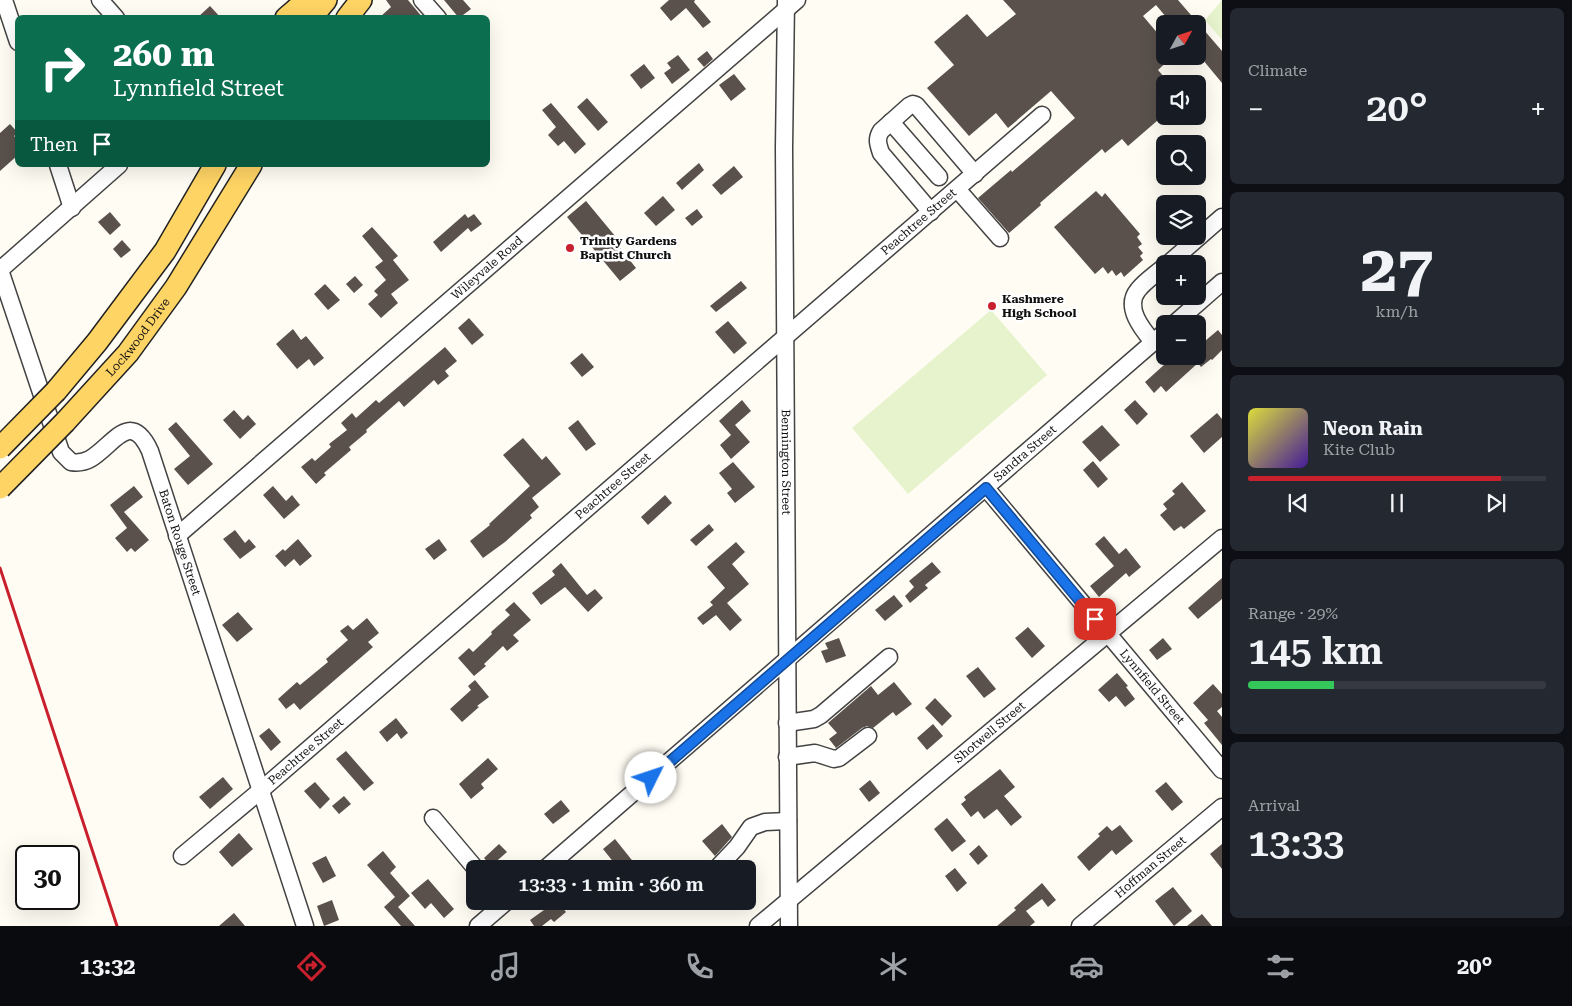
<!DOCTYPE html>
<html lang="en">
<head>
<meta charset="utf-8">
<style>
  :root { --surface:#171b24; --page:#242831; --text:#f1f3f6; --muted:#9ea1a6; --line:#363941; --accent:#c8202d }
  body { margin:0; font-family:"Roboto Serif",serif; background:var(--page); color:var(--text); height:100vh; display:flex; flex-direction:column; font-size:19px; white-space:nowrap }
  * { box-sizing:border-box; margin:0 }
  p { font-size:16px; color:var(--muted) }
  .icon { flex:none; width:28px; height:28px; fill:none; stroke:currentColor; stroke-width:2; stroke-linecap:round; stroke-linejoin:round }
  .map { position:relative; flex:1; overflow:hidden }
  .panel { display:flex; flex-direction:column; gap:8px; padding:8px; background:#0d0f14; width:350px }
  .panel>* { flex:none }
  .guide { position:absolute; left:15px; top:15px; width:475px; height:152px; border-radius:8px; box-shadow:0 5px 20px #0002; background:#0b6e4f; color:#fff; overflow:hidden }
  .needle { width:32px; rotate:50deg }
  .controls { position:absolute; left:1156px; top:15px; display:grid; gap:10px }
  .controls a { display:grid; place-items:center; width:50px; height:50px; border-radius:8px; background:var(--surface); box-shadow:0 5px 20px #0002; font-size:25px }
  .speed { position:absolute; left:15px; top:845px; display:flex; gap:10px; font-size:25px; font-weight:700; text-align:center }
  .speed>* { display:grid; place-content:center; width:65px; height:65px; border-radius:50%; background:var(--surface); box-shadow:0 5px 20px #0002; line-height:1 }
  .speed .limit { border:2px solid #111; border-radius:8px; background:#fff; color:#111 }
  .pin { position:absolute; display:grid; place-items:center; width:42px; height:42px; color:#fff; margin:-21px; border-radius:10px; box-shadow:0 2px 8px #0006 }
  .me { position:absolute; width:55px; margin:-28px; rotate:49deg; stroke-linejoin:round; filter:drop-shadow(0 0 4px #0008) }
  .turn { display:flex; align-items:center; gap:18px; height:105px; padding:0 15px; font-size:22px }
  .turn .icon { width:65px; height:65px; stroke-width:2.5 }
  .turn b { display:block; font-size:35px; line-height:42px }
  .then { display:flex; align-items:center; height:48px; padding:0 15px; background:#0003; gap:10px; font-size:19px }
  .big { font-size:38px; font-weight:600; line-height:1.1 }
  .panel .tile { flex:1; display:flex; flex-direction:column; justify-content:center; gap:8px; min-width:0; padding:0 18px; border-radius:8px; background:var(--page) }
  .panel .dial { align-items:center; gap:0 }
  .dial b { font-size:65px; line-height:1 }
  .song { display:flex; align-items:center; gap:15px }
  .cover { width:60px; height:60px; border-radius:8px; background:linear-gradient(135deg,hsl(60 70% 55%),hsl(260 70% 35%)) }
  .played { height:5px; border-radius:2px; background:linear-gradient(90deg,var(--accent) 85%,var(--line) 85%) }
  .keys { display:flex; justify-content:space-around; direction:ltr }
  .heat { display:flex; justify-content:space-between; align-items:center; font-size:28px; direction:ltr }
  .charge { height:8px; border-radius:4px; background:linear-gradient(90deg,#34c759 29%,var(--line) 0) }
  .trip { position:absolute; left:466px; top:860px; width:290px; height:50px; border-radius:8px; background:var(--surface); box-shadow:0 5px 20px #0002; font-weight:600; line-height:50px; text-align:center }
  .dock { display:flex; height:80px; justify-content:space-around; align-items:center; background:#090b0e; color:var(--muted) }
  .dock .icon { width:35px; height:35px }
  .dock .current { color:var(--accent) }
  .dock b { font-size:22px; color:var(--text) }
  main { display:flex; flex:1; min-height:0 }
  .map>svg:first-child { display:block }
</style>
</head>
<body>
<main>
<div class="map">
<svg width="1222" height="926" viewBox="0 0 1222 926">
  <rect width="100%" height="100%" fill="#fffcf3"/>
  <g fill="#e7f3cc">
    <path d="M1222 0V40L1205 20Z"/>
    <path d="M991 310 1047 375 908 494 852 428Z"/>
  </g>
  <g fill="#5a514c">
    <path d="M386 0H408L423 18H379L391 7Z"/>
    <path d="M444 0H463L471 9 459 18Z"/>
    <path d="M669 0H695L694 2 711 22 703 28 686 8 671 21 660 8Z"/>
    <path d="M1003 0H1178L1222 51V83L1198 54V24H1172L1156 5 1143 16 1165 42V56H1173L1158 70 1165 78V97L1158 103 1165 111V114L1128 146 1122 139 1105 153 1102 149 1040 203 1041 205 1009 233 978 198 1011 170 1012 172 1075 118 1051 91 1008 128 996 113 969 136 927 88 954 65 934 42 967 14 987 37 1016 14Z"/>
    <path d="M210 6 221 18H197Z"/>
    <path d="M707 51 713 59 704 67 697 59Z"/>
    <path d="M678 55 690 70 672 84 664 73 671 68 667 63Z"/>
    <path d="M644 64 655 78 641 89 630 75Z"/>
    <path d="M734 74 746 89 731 101 719 85Z"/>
    <path d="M587 98 608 122 598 131 577 107Z"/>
    <path d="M551 103 586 144 575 154 564 141 558 146 548 135 556 127 542 110Z"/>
    <path d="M10 124 18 133 14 136 18 140V155L0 171V133Z"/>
    <path d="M699 163 704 170 682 190 676 183Z"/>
    <path d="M734 166 743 177 721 195 712 185Z"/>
    <path d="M1096 191 1102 197 1105 193 1140 234 1137 237 1142 244 1138 247 1143 253 1140 256 1143 260 1124 277 1121 272 1116 276 1112 270 1108 274 1103 267 1095 274 1054 227Z"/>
    <path d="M663 196 675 210 656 226 644 213Z"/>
    <path d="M586 201 620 242 617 244 636 268 620 281 567 217Z"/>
    <path d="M697 209 703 217 692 226 685 218Z"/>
    <path d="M110 212 121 225 110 235 98 222Z"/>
    <path d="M465 214 468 218 474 214 482 224 471 232 468 228 441 252 433 242Z"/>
    <path d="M372 227 398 256 393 260 409 280 391 294 398 303 381 318 368 304 378 295 374 291 386 280 375 267 383 261 362 236Z"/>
    <path d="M122 240 131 250 121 258 113 249Z"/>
    <path d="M355 276 363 285 354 293 346 284Z"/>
    <path d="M741 281 747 288 716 312 710 306Z"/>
    <path d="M325 284 340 300 328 310 314 294Z"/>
    <path d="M469 318 484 335 472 345 458 328Z"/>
    <path d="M728 321 747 343 734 354 715 332Z"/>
    <path d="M293 329 301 340 306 336 324 358 314 366 309 359 297 369 276 344Z"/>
    <path d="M1218 330 1222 335V350L1212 360 1211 359 1201 367 1198 363 1166 392 1161 386 1154 393 1145 382 1174 356H1198V347Z"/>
    <path d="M445 347 457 361 445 371 449 376 438 385 434 380 404 407 399 401 366 430 367 432 349 447 351 450 324 473 326 475 316 484 301 467 312 458 315 461 331 447 329 444 347 430 341 423 352 413 356 418 376 400 379 403Z"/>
    <path d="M582 353 594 367 582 377 570 363Z"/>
    <path d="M742 400 751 411 735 425 750 442 731 459 720 445 731 435 719 421Z"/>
    <path d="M1135 400 1148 414 1137 425 1124 410Z"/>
    <path d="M234 410 243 420 248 415 256 424 240 439 223 420Z"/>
    <path d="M1217 413 1222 419V437L1204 453 1190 436Z"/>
    <path d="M578 420 596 444 586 451 568 428Z"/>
    <path d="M176 422 213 464 188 485 174 469 190 456 168 429Z"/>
    <path d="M1102 425 1120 445 1100 462 1082 442Z"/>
    <path d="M523 438 542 460 546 456 561 474 532 498 539 507 530 515 532 518 505 542 483 558 470 541 490 525 489 524 530 486 503 455Z"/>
    <path d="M1093 461 1108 479 1098 488 1083 470Z"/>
    <path d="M733 462 755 487 735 503 727 493 732 489 719 473Z"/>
    <path d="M1182 482 1206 511 1184 529 1181 526 1174 531 1160 515 1167 509 1163 504 1175 494 1172 491Z"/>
    <path d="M134 486 143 497 124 512 149 540 135 552 131 548 127 552 115 538 127 528 110 505Z"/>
    <path d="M273 486 286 501 292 495 300 505 284 519 263 495Z"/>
    <path d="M665 495 672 503 648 525 641 517Z"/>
    <path d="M709 524 714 530 696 546 690 540Z"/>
    <path d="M235 530 245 543 249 539 256 547 240 559 223 539Z"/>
    <path d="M1104 536 1119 554 1126 548 1141 567 1129 577 1126 573 1099 597 1090 586 1114 566 1095 544Z"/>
    <path d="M298 539 312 556 300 566 294 559 285 567 275 556 283 549 285 551Z"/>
    <path d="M439 539 447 550 434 560 425 549Z"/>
    <path d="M736 542 745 552 732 564 749 584 727 603 742 620 730 631 716 615 703 625 697 618 713 605 710 602 725 588 707 567Z"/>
    <path d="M932 562 941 572 925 585 928 588 910 603 905 596 914 587 909 581Z"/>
    <path d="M561 563 587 595 595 589 603 598 588 612 565 587 541 605 532 593 555 575 552 571Z"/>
    <path d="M1222 578V599L1198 619 1188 608Z"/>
    <path d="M894 595 903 606 885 621 875 610Z"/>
    <path d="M514 602 531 620 513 635 519 641 507 651 503 646 484 664 486 666 474 676 458 658 469 648 473 652 492 634 491 632 510 615 505 610Z"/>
    <path d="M238 612 253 629 237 642 222 625Z"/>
    <path d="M367 618 379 633 368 642 373 647 300 710 294 703 286 709 278 699 297 682 300 685 328 662 326 659 348 640 340 631 348 625 353 630Z"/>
    <path d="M1028 627 1045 646 1032 658 1015 638Z"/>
    <path d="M839 638 846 656 826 663 821 651 828 649 825 643Z"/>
    <path d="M1163 638 1172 649 1157 660 1149 650Z"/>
    <path d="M978 667 996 689 984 698 966 676Z"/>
    <path d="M1117 673 1128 686 1126 687 1135 699 1125 707 1116 696 1109 702 1098 690Z"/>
    <path d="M475 680 489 697 477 706 479 707 462 722 450 709 471 690 468 686Z"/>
    <path d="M894 682 912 704 896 716 893 712 873 728 867 726 862 728 836 748 829 739 837 733 828 723 871 686 878 695Z"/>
    <path d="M1213 684 1222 694V707L1217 711 1222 717V745L1204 723 1208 720 1193 703Z"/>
    <path d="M935 698 952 716 942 726 925 708Z"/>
    <path d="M396 718 408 733 401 739 397 733 387 742 379 732Z"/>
    <path d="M933 724 943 736 927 750 917 738Z"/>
    <path d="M269 728 281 742 271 751 259 736Z"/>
    <path d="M346 751 374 783 364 791 336 759Z"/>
    <path d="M488 758 498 769 481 784 484 788 471 799 459 784Z"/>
    <path d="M1000 769 1015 787 1004 796 1022 817 1011 826 997 809 984 819 978 811 971 817 961 804 966 800 964 797Z"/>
    <path d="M223 777 233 789 210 809 199 797Z"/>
    <path d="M870 780 880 793 869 802 859 789Z"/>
    <path d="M315 782 330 799 320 809 304 791Z"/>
    <path d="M1166 782 1183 802 1172 811 1155 791Z"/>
    <path d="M344 796 351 804 339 814 332 806Z"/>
    <path d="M561 800 570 811 553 824 544 814Z"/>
    <path d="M947 818 966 841 952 852 934 829Z"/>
    <path d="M722 824 732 837 715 856 702 841Z"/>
    <path d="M1120 825 1133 841 1116 855 1112 850 1089 871 1077 857 1100 836 1098 834 1107 826 1112 831Z"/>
    <path d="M239 833 253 849 232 867 219 852Z"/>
    <path d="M615 839 639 869H619L603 849Z"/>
    <path d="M499 844 507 852 491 866 484 858Z"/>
    <path d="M1222 844V869L1210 854Z"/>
    <path d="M979 845 988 856 978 865 969 854Z"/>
    <path d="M383 851 396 867 390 873 410 896 398 907 415 926H401L384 907 395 897 367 865Z"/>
    <path d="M326 856 336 876 323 883 312 863Z"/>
    <path d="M955 868 967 883 957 892 945 876Z"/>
    <path d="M428 879 454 909 444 918 431 903 425 909 411 893Z"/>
    <path d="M1042 883 1056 900 1048 907 1042 899 1026 911 1035 922 1030 926H997L1016 910 1014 908Z"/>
    <path d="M1173 887 1192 911 1174 926 1155 901Z"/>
    <path d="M332 900 339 920 324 926 317 906Z"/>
    <path d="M546 901H557L566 912 554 922 551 919 542 926H534L530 920 544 910 540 906Z"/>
    <path d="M234 913 245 926H219Z"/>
    <path d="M1202 914 1212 926H1187Z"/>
  </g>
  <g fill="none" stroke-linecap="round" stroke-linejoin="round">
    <g stroke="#434343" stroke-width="19">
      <g id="minor">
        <path d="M4 0 18 42"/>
        <path d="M100 0 116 18"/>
        <path d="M422 0 438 18"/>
        <path id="s1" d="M786 0 784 148 789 926"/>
        <path d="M891 122 939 177"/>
        <path d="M58 165 72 208"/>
        <path d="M957 189 1000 238"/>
        <path d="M931 212 881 153C878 144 876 139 881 131L909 106 913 104 916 105 975 174"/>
        <path d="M1168 264 1222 217"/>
        <path id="s2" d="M0 270 61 452 71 462C78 463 83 463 90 459 113 446 130 408 150 451L305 926"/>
        <path d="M0 270 119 165"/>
        <path d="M1174 324 1222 282"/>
        <path d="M1153 342C1142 329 1124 307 1138 290 1145 281 1156 274 1165 266"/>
        <path id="s3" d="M986 488 1222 770"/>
        <path id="s4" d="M177 536 797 0"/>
        <path d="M787 723 814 719 821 715 889 657"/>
        <path d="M787 757 815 753 834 759 839 758 868 736"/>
        <path d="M433 818 476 869"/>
        <path id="s5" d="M182 856 260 791 1042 115"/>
        <path d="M719 866 737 847 751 827 765 822 788 821"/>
        <path id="s6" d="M545 869 1165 332"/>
        <path d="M478 926 507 901"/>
        <path id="s7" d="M758 926 1222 538"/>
        <path id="s8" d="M1080 926 1222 807"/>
      </g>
    </g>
    <g stroke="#212121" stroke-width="24">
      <g id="major">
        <path d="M286 18 307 0"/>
        <path d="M311 18 326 0"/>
        <path d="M347 18 361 0"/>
        <path d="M56 391 97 342 165 251 215 165"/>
        <path id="s9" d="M65 422 128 353 176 287 251 165"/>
      </g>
    </g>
    <use href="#minor" stroke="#fff" stroke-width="16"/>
    <use href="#major" stroke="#fed464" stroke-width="21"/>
    <path stroke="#c8202d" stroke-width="3" d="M0 568 117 926"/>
    <g stroke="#212121" stroke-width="24" stroke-linecap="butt">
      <g id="major-bridge">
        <path d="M0 448 56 391"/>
        <path d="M0 488 65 422"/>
      </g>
    </g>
    <use href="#major-bridge" stroke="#fed464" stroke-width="21"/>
  </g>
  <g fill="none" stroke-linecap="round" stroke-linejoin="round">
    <g stroke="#114b97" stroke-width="12">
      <path id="route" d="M651 778 986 488 1095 619"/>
    </g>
    <use href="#route" stroke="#1a73e8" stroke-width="9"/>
  </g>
  <g fill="#c8202d" stroke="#fff" stroke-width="2">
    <circle cx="570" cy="248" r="5"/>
    <circle cx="992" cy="306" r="5"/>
  </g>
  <g text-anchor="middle" stroke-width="5" stroke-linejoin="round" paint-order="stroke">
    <g font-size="12" fill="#101010" stroke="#fff">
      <text dy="4" stroke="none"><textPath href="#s5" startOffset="972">Peachtree Street</textPath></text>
      <text dy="4" stroke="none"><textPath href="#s4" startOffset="410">Wileyvale Road</textPath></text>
      <text dy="4" stroke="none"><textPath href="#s9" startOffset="112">Lockwood Drive</textPath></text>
      <text dy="4" stroke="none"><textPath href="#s6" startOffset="635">Sandra Street</textPath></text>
      <text dy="4" stroke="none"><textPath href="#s1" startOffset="462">Bennington Street</textPath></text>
      <text dy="4" stroke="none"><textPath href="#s5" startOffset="568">Peachtree Street</textPath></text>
      <text dy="4" stroke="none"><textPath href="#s2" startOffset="401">Baton Rouge Street</textPath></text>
      <text dy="4" stroke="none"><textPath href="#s3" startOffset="259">Lynnfield Street</textPath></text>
      <text dy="4" stroke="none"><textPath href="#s7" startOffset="302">Shotwell Street</textPath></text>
      <text dy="4" stroke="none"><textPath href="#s5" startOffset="162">Peachtree Street</textPath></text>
      <text dy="4" stroke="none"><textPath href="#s8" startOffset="92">Hoffman Street</textPath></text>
    </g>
    <g font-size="12" font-weight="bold" fill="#101010" stroke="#fff" text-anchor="start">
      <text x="580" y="245">Trinity Gardens<tspan x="580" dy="14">Baptist Church</tspan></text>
      <text x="1002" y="303">Kashmere<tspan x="1002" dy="14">High School</tspan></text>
    </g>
  </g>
</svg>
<div class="controls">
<a><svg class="needle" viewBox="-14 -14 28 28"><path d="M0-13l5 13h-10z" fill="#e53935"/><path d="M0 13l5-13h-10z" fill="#9ea1a6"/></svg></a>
<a><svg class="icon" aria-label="sound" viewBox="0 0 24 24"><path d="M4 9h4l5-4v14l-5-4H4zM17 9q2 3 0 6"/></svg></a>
<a><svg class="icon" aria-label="search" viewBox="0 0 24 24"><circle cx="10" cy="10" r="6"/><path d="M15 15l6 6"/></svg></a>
<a><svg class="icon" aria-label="layers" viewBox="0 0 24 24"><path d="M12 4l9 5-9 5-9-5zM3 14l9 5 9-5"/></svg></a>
<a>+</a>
<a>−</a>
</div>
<div class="speed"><div class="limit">30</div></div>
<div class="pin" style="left:1095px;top:619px;background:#d93025"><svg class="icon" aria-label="arrive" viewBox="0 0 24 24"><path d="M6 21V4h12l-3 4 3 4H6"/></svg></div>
<svg class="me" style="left:651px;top:778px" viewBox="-20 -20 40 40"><circle r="19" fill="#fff"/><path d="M0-13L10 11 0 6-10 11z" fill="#1a73e8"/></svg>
<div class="trip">13:33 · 1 min · 360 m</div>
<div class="guide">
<div class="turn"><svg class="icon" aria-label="right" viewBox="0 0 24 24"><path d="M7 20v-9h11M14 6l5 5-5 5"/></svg><div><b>260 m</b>Lynnfield Street</div></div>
<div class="then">Then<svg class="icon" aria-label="arrive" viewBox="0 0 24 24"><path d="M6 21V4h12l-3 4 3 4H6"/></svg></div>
</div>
</div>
<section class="panel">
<div class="tile"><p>Climate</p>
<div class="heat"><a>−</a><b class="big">20°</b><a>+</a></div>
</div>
<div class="tile dial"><b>27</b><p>km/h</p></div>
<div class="tile">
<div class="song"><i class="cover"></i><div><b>Neon Rain</b><p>Kite Club</p></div></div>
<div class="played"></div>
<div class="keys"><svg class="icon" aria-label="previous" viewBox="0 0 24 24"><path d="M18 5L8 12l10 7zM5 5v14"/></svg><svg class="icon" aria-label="pause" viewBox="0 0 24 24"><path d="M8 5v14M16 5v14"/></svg><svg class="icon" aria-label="next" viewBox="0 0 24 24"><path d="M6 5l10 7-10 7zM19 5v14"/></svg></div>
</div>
<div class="tile"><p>Range · 29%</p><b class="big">145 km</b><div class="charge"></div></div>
<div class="tile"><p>Arrival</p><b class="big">13:33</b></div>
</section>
</main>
<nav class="dock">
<b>13:32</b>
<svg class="icon current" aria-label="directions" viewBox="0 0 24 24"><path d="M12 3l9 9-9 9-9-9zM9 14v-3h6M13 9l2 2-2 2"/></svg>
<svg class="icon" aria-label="music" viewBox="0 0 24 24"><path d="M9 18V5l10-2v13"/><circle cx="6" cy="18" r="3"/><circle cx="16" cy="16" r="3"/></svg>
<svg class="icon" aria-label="phone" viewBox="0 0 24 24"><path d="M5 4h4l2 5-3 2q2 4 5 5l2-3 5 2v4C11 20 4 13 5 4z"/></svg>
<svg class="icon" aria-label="climate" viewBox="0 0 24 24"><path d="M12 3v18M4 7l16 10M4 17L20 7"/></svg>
<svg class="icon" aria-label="car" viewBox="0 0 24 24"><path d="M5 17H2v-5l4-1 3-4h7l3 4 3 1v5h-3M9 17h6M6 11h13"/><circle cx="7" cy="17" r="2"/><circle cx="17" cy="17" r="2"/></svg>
<svg class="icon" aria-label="filters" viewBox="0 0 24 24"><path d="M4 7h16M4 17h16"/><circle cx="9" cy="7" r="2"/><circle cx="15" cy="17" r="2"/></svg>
<b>20°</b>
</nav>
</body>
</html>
